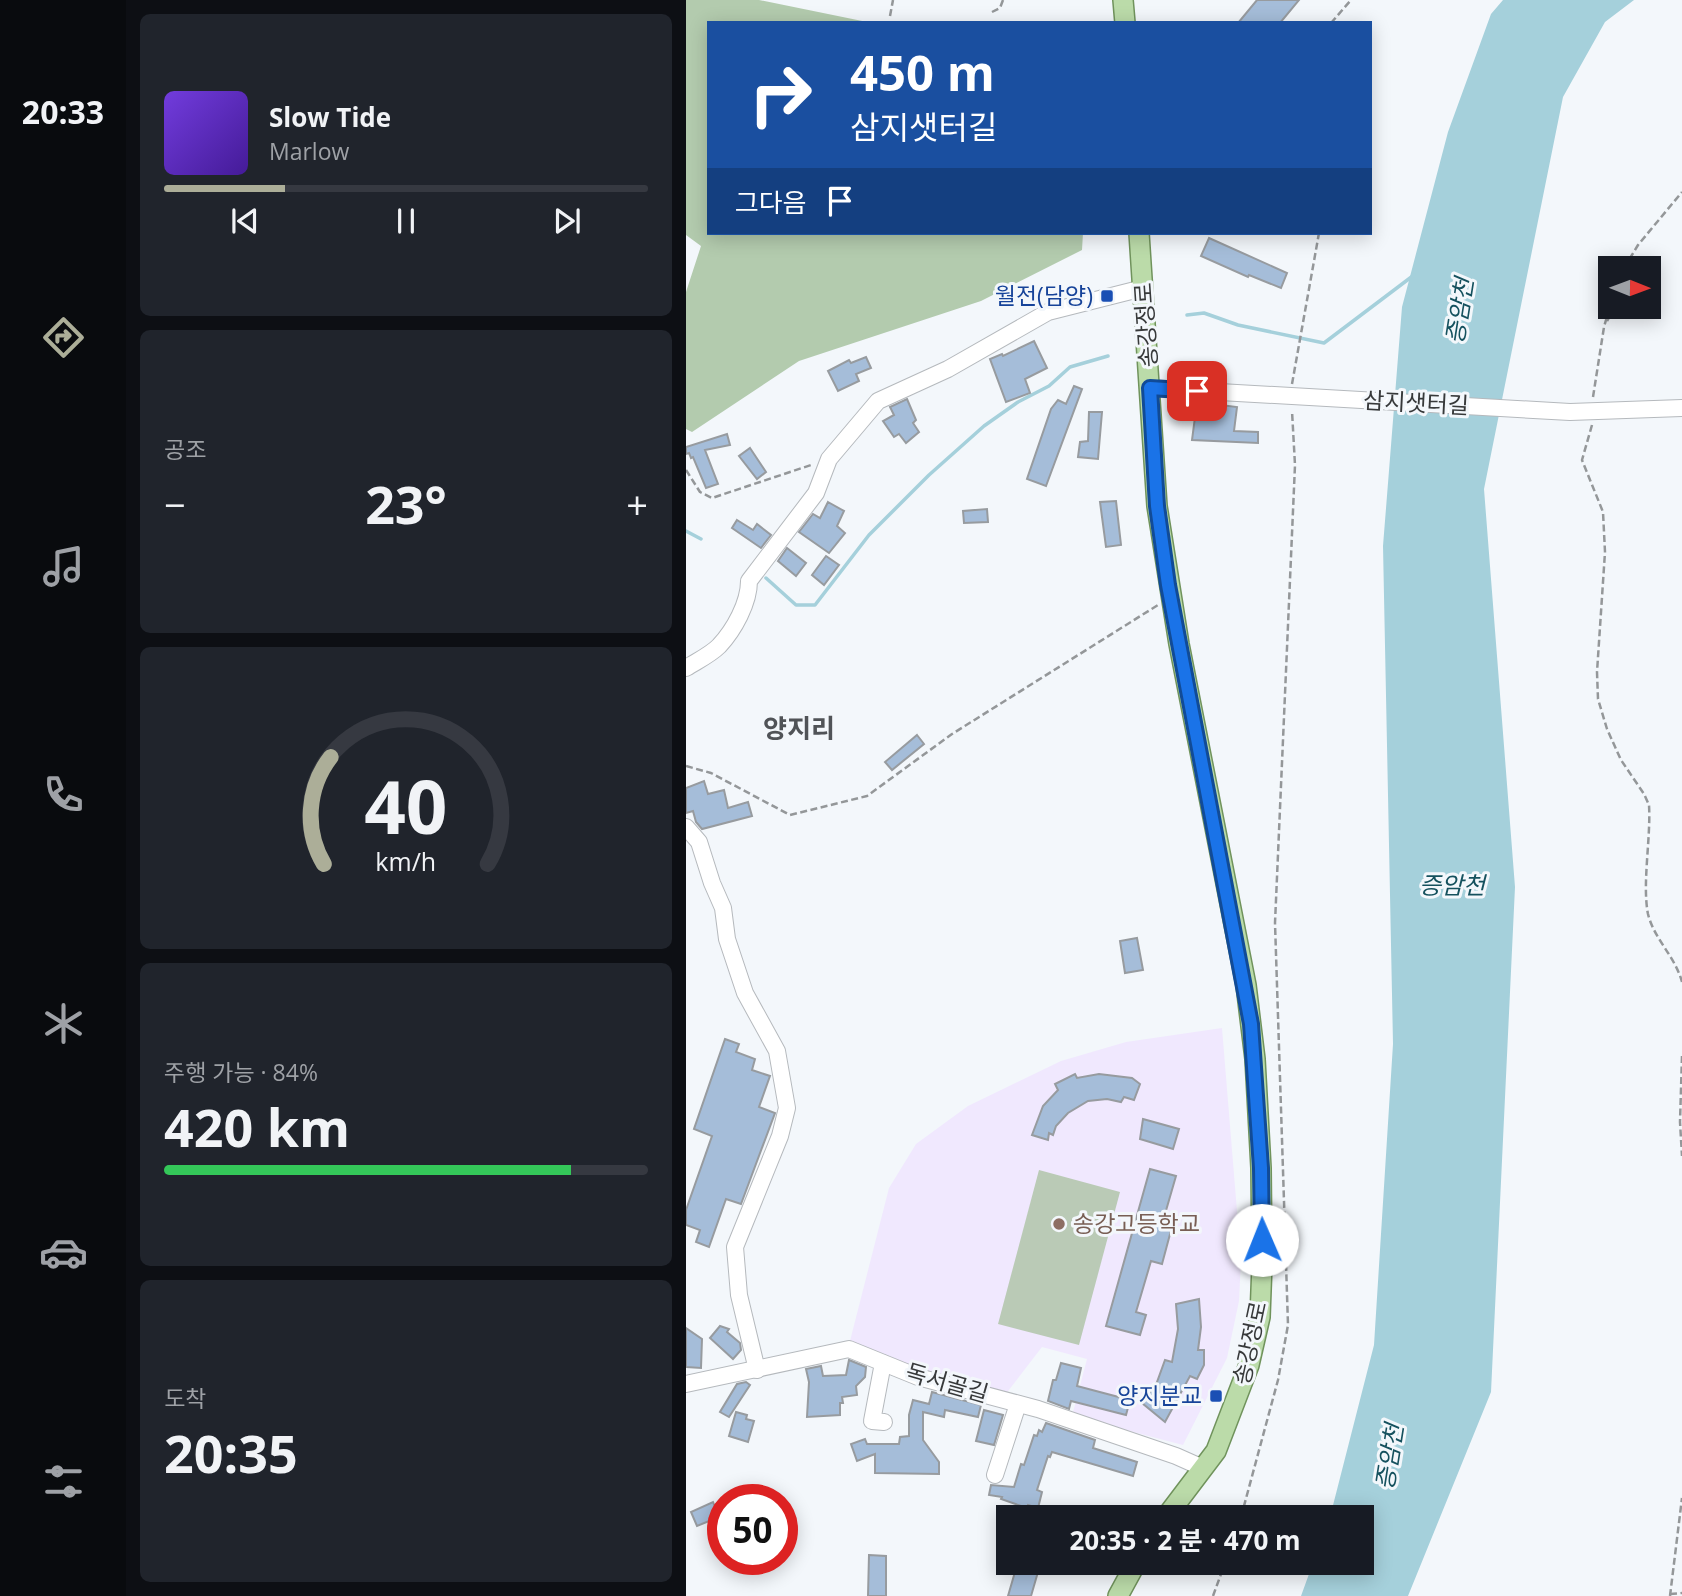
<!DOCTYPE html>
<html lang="ko">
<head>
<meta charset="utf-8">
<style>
  :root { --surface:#171b24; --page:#20242c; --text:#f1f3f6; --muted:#9ea1a6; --line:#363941; --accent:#acae98 }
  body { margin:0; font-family:"Open Sans","Noto Sans KR",sans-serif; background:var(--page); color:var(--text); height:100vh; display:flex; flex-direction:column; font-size:26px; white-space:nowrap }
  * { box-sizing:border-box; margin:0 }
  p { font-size:23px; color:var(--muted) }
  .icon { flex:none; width:38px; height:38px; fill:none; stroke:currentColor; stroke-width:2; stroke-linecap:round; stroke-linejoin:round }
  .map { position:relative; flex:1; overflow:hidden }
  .drawer { display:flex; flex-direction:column; gap:14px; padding:14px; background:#0d0f14; width:560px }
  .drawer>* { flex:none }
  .guide { position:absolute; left:21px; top:21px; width:665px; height:214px; border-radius:0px; box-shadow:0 4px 18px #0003; background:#1a4fa0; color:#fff; overflow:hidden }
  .needle { width:46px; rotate:91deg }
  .buttons { position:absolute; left:912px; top:256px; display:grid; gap:14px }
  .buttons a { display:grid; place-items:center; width:63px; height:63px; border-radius:0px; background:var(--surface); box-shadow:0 4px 18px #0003; font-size:35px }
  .speed { position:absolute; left:21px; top:1484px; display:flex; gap:14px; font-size:35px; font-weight:700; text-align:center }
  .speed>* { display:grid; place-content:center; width:91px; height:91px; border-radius:50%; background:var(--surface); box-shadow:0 4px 18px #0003; line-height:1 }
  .speed .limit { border:10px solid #d22; background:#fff; color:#111 }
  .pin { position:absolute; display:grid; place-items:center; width:60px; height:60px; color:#fff; margin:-30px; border-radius:14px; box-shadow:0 4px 10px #0006 }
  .me { position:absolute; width:77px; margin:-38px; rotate:359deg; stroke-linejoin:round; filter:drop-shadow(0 0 5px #0008) }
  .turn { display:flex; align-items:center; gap:24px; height:147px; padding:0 28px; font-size:32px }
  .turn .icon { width:91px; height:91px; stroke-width:2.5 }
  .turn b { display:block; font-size:49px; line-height:60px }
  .then { display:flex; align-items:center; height:66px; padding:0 28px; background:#0003; gap:14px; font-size:26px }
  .big { font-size:52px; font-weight:700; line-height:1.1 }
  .drawer .widget { flex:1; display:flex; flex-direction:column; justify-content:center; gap:10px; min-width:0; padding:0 24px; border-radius:10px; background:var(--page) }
  .drawer .dial { align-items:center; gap:0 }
  .dial svg { height:182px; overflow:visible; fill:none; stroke:var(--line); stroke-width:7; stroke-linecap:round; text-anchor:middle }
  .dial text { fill:var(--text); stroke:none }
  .song { display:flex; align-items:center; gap:21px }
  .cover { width:84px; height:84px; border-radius:10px; background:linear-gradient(135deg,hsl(260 70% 55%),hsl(260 70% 35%)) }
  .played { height:7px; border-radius:4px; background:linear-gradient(90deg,var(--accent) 25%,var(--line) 25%) }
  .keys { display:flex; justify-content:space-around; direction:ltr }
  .heat { display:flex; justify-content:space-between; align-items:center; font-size:38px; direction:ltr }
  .charge { height:10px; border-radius:5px; background:linear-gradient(90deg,#34c759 84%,var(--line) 0) }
  .trip { position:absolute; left:310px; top:1505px; width:378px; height:70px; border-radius:0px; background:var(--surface); box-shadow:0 4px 18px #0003; font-weight:700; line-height:70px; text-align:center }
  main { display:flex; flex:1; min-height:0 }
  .dock { display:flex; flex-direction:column; width:126px; justify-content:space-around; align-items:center; background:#090b0e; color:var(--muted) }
  .dock .icon { width:49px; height:49px }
  .dock .selected { color:var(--accent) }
  .dock b { font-size:32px; color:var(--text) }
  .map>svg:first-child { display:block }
</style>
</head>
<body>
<main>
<nav class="dock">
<b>20:33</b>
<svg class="icon selected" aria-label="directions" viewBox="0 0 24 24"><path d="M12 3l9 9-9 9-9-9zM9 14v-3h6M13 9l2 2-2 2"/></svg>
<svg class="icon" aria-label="music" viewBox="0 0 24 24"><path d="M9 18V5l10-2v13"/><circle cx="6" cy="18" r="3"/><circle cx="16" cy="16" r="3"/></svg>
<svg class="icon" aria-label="phone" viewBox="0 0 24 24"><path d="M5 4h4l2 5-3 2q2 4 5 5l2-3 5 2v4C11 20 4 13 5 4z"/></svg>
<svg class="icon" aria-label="climate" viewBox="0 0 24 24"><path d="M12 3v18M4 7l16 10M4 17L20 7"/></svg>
<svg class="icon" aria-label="car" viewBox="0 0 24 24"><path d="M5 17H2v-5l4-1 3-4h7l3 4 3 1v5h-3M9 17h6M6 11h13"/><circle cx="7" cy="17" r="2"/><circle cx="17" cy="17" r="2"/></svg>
<svg class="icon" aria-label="filters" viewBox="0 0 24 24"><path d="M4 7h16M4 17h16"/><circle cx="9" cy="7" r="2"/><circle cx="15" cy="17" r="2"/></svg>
</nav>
<section class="drawer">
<div class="widget">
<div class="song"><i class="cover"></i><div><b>Slow Tide</b><p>Marlow</p></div></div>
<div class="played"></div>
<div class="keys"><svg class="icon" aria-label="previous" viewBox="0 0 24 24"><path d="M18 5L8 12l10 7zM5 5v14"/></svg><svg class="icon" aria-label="pause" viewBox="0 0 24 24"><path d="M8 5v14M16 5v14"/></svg><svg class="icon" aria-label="next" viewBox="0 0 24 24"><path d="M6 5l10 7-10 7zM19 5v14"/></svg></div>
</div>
<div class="widget"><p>공조</p>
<div class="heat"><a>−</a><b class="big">23°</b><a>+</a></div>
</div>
<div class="widget dial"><svg viewBox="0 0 100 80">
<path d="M14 69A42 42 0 1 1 86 69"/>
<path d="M14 69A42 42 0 0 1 17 22" stroke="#acae98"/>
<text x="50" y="56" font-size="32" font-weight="700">40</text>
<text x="50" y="72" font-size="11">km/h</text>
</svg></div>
<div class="widget"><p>주행 가능 · 84%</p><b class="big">420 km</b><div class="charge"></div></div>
<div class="widget"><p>도착</p><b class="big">20:35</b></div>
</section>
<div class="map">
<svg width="996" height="1596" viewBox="0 0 996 1596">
  <rect width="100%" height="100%" fill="#f3f7fb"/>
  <path fill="#f0e8fe" d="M536 1028 555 1260 553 1301 541 1358 497 1445 386 1416 401 1359 356 1347 319 1395 235 1371 164 1341 203 1188 230 1144 282 1106 375 1061 440 1042Z"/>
  <path fill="#bacab6" d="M353 1170 434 1192 393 1345 312 1324Z"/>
  <path fill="#b3cbae" d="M0 0H73L186 23H23V233H397L396 250 295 301 113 361 6 432 0 429V292L15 246 0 235Z"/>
  <path fill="#a5d0db" d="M817 0H948L919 22 877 97 798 489 829 887 805 1392 722 1596H615L627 1563H676V1517H644L688 1345 707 1044 697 546 716 307 762 132 805 14Z"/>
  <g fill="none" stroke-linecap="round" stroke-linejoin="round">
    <g stroke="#a5d0db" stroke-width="3.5">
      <path d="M501 315 518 313 552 325 638 343 728 275"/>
      <path d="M0 531 15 539"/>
      <path d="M80 578 110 605H129L183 535 243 475 298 426 332 402 363 386 384 367 422 356"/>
    </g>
  </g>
  <g fill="#a5bdd9" stroke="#979b9f" stroke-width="2">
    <path d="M571 0H613L594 23H552Z"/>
    <path d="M523 238 601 273 595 288 563 275 562 277 515 256Z"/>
    <path d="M348 341 361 368 339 379 344 393 320 402 304 359 316 354 317 356Z"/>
    <path d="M180 357 185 368 170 374 173 381 152 391 142 371 163 360 165 363Z"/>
    <path d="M388 386 396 389 360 486 341 479 365 409 372 400 380 404Z"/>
    <path d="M221 399 230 420 227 423 233 432 220 443 213 434 208 437 197 421 208 415 204 407Z"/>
    <path d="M511 402 551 407 548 431 572 432V443L506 440Z"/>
    <path d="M403 412H416L412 459 392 457 394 442 402 441Z"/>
    <path d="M41 434 44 445 19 450 32 484 20 488 7 457 5 458 3 453 0 454V447Z"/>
    <path d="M64 448 80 472 71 479 53 456Z"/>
    <path d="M430 501 435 545 420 547 414 502Z"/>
    <path d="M142 502 158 511 151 526 159 533 143 553 113 532 127 514 134 518Z"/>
    <path d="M301 509 302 522 278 523 277 511Z"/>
    <path d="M51 520 67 530 71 524 85 535 75 548 46 528Z"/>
    <path d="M101 548 120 563 110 576 92 561Z"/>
    <path d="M140 556 153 565 138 585 126 575Z"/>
    <path d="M231 735 238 744 206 770 199 762Z"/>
    <path d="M18 781 22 794 38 790 42 808 62 802 66 816 16 829 10 822 7 811 0 813V788Z"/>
    <path d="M451 938 457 970 439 973 434 941Z"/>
    <path d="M39 1039 53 1044 50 1052 69 1059 66 1070 84 1076 73 1107 89 1113 55 1204 40 1199 23 1247 10 1242 14 1230 0 1225V1210L26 1136 8 1129Z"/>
    <path d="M389 1074 391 1078 413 1074 446 1078 454 1084 448 1100 438 1097 435 1102 421 1099 402 1101 382 1113 370 1126 367 1135 363 1133 362 1140 346 1135 357 1106 372 1090 369 1084Z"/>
    <path d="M457 1119 493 1129 487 1149 454 1139Z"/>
    <path d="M464 1169 490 1176 477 1221 487 1223 476 1264 465 1261 450 1312 460 1315 454 1335 420 1326Z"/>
    <path d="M513 1299 515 1327 512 1350H518V1365L511 1379 504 1376 479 1422 456 1403 471 1382 479 1360 486 1362 492 1329 490 1304Z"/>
    <path d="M34 1326 43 1329 41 1332 54 1343 55 1350 47 1359 24 1338Z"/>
    <path d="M0 1328 16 1339 15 1368 0 1367Z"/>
    <path d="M163 1360 180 1367 179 1377 170 1386 171 1395 156 1397 157 1403H154V1415L121 1417 123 1382 120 1369 135 1366 137 1376 160 1375Z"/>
    <path d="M375 1363 395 1368 391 1386 444 1400 440 1415 385 1401 383 1409 362 1401 367 1380H370Z"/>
    <path d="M60 1382 64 1385 43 1417 34 1412 51 1384Z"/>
    <path d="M246 1392 295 1405 292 1417 259 1410 258 1417 237 1412V1440L253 1462V1474L189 1473V1454L171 1461 165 1444 179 1439 181 1444H213L214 1437 223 1436V1415L227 1400 243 1404Z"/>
    <path d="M298 1410 317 1415 308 1445 290 1441Z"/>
    <path d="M50 1412 61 1415 60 1419 68 1421 62 1442 43 1436Z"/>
    <path d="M360 1423 409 1440 407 1448 451 1462 447 1476 366 1452 364 1457 362 1456 351 1490 356 1492 352 1508 342 1505 341 1508 315 1499 316 1497 303 1495 305 1485 328 1487 335 1464 338 1465 348 1435 351 1436 353 1430 356 1432Z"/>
    <path d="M27 1502 33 1517 11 1526 5 1512Z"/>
    <path d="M183 1555 200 1556V1596H182Z"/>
    <path d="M331 1565 352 1572 345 1596H322Z"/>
  </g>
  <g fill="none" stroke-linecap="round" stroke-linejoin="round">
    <g stroke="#b5b9bd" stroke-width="18">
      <g id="minor">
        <path d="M464 388 884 412 996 408"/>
        <path d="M0 668C11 661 24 655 33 646 48 630 63 603 63 581L130 493 143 459 192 401 262 369 362 312 457 288"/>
        <path d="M0 827 13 842 26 883 37 908 41 939 59 993 91 1051 101 1108 94 1136 49 1247 53 1295 71 1370"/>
        <path d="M197 1363 186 1421 198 1422"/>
        <path d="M0 1384 163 1349 232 1377 352 1409 490 1456 517 1468"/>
        <path d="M309 1475 332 1404"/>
      </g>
    </g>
    <g stroke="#70935c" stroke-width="22">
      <g id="major">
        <path d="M437 0 439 23"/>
        <path d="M453 233 471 506 493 644 560 985 569 1059 575 1168 576 1264 574 1317 563 1365 530 1451 480 1517"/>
        <path d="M432 1596 450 1563"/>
      </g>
    </g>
    <g stroke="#949799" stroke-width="2.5" stroke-dasharray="7 3.5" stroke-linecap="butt">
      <path d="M306 12 314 8 317 0"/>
      <path d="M204 16 207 0"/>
      <path d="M645 23 665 0"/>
      <path d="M938 268 952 245 996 192"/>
      <path d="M959 268 964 262"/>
      <path d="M921 321 930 306"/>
      <path d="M606 384 633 233"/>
      <path d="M907 397 918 327 924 306"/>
      <path d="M906 425 896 460 917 512 919 552 911 672 912 699 921 729 935 760 958 794 963 805C965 838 956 884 962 914 968 939 989 956 996 982"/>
      <path d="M0 470 14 492 26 498 125 465"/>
      <path d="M0 766 25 773 104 815 181 796 266 734 472 605"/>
      <path d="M996 1056 994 1122 996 1156"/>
      <path d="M555 1517 592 1380 602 1325 589 923 609 465 606 411"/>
      <path d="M984 1594 996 1593"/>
      <path d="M527 1596 539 1563"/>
      <path d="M984 1596 996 1498"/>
    </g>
    <use href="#minor" stroke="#fff" stroke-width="16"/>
    <use href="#major" stroke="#bbdba9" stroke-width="19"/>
  </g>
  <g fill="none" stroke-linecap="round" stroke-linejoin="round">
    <g stroke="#114b97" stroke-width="18">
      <path id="route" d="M511 391 464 388 471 506 482 585 565 1024 575 1168 576 1240"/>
    </g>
    <use href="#route" stroke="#1a73e8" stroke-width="12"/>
  </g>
  <g fill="#1a4fb4" stroke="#f3f7fb" stroke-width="2.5">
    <rect x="414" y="289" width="14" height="14" rx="3.5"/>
    <rect x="523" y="1389" width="14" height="14" rx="3.5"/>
  </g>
  <circle fill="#8d6e63" stroke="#f3f7fb" stroke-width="2.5" cx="373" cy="1224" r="7"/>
  <g text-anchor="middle" stroke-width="6" stroke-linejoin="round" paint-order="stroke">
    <g font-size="23" fill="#164399" stroke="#f3f7fb" text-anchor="end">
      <text x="407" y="304">월전(담양)</text>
      <text x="516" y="1404">양지분교</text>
    </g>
    <g font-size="23" fill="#37393a" stroke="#f3f7fb">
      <text transform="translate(460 325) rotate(-94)" y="8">송강정로</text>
      <text transform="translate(730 403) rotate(3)" y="8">삼지샛터길</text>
      <text transform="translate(564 1343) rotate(-78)" y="8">송강정로</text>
      <text transform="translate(261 1383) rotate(16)" y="8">독서골길</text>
    </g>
    <g font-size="23" fill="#785e54" stroke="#f3f7fb" text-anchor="start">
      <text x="387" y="1232">송강고등학교</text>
    </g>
    <g font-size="24" font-style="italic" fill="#15515e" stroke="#f3f7fb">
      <text transform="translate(774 311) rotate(-81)" y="8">증암천</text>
      <text x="766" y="894">증암천</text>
      <text transform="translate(704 1457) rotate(-81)" y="8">증암천</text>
    </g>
    <g font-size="26" font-weight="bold" fill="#505357" stroke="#f3f7fb">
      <text x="113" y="738">양지리</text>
    </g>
  </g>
</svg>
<div class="buttons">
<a><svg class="needle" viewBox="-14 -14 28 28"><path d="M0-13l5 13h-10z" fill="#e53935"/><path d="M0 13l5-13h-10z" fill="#9ea1a6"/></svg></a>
</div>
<div class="speed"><div class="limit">50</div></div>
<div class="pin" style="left:511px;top:391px;background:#d93025"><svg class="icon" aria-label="arrive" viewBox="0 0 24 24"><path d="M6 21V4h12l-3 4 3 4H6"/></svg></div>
<svg class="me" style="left:576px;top:1240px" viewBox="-20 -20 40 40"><circle r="19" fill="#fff"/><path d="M0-13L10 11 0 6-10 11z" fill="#1a73e8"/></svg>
<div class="trip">20:35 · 2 분 · 470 m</div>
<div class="guide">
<div class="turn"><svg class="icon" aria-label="right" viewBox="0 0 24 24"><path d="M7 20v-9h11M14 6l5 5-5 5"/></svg><div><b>450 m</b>삼지샛터길</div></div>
<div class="then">그다음<svg class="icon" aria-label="arrive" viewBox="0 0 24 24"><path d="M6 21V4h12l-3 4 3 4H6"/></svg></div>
</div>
</div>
</main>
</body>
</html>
